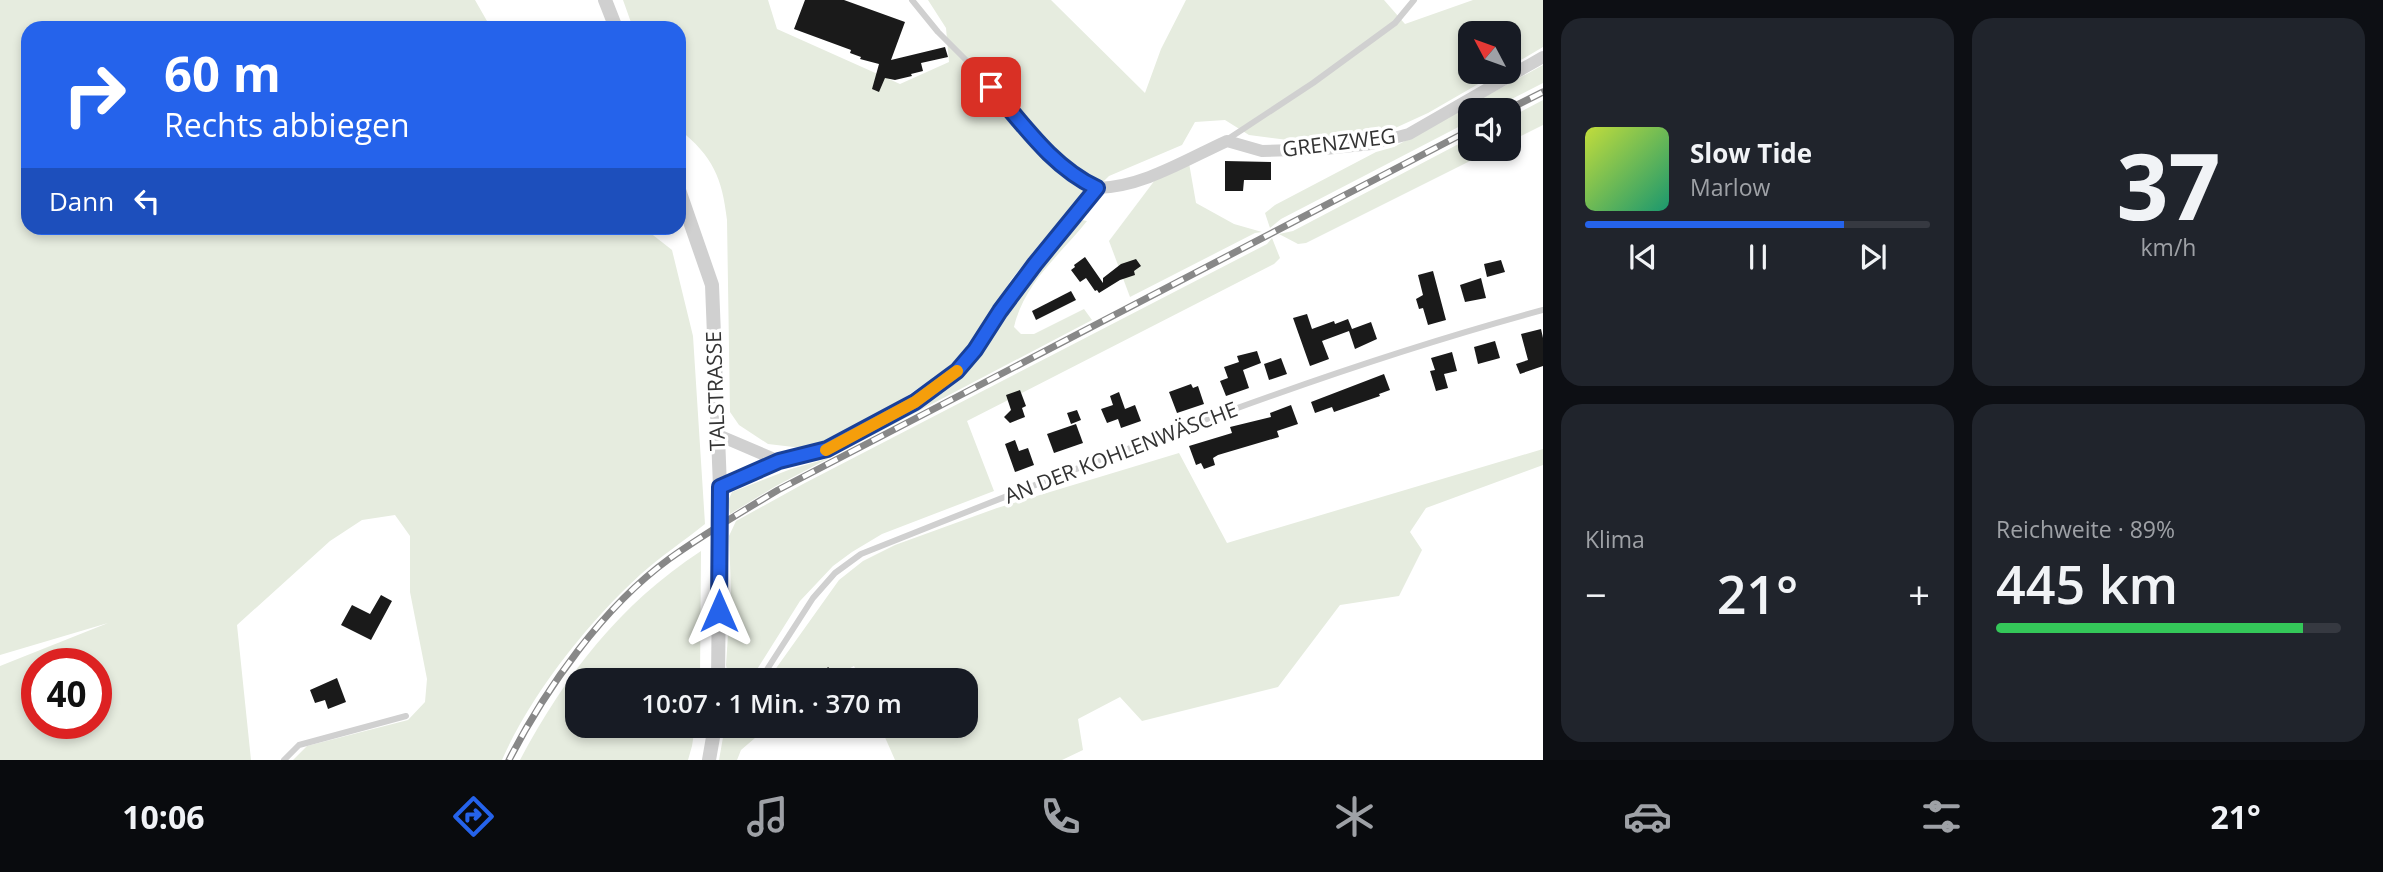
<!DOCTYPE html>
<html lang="de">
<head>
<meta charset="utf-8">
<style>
  :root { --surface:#171b24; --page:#20242c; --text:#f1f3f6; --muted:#9ea1a6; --line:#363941; --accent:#2563eb }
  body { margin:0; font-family:"Open Sans",sans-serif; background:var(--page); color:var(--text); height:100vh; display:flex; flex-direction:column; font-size:26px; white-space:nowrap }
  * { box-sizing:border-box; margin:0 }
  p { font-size:23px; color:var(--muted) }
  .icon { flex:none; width:38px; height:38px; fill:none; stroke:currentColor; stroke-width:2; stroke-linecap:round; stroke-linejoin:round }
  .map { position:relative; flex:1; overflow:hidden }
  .side { display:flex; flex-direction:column; gap:18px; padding:18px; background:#0d0f14; width:840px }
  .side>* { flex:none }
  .banner { position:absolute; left:21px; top:21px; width:665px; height:214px; border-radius:21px; box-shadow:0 4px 10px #0003; background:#2563eb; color:#fff; overflow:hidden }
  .needle { width:46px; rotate:311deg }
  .fabs { position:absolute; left:1458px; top:21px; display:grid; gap:14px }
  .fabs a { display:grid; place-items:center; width:63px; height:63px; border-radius:14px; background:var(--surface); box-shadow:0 4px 10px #0003; font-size:35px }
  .speed { position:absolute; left:21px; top:648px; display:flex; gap:14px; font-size:35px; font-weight:700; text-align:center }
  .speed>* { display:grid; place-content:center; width:91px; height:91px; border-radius:50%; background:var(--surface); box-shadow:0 4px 10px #0003; line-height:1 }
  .speed .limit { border:10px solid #d22; background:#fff; color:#111 }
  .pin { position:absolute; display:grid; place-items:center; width:60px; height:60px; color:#fff; margin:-30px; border-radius:14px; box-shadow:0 4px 10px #0006 }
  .me { position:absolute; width:77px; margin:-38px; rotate:0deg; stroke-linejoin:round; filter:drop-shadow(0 0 5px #0008) }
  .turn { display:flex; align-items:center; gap:24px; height:147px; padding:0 28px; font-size:32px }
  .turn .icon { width:91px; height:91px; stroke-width:2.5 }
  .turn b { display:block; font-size:49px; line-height:60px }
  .then { display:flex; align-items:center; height:66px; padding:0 28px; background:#0003; gap:14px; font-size:26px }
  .big { font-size:52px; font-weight:600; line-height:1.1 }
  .side .widget { flex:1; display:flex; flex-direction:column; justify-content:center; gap:10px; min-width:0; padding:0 24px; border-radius:21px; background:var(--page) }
  .side .dial { align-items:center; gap:0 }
  .dial b { font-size:91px; line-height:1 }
  .song { display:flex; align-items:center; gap:21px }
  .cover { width:84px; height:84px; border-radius:10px; background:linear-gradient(135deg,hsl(70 70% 55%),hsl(160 70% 35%)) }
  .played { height:7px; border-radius:4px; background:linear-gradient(90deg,var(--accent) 75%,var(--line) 75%) }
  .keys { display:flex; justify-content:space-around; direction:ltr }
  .heat { display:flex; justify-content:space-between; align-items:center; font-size:38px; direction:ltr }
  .charge { height:10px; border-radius:5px; background:linear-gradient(90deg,#34c759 89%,var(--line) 0) }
  .side .tiles { flex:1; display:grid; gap:18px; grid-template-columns:repeat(2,1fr) }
  .trip { position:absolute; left:565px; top:668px; width:413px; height:70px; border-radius:21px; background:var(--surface); box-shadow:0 4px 10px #0003; font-weight:600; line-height:70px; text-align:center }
  .tabs { display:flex; height:112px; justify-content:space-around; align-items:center; background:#090b0e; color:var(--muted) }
  .tabs .icon { width:49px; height:49px }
  .tabs .active { color:var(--accent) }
  .tabs b { font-size:32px; color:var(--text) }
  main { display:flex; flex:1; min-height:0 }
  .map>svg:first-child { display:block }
</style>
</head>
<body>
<main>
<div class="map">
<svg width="1543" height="760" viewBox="0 0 1543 760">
  <rect width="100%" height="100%" fill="#fff"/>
  <g fill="#e6ecdf" fill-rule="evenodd">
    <path d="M0 0H475L491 28H28V228H644L672 250 693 336 705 524C684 541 661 556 641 574 588 622 531 694 502 760H293L307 746 408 720 425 702 427 679 410 592V536L395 515 362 520 330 541 237 625 251 760H0V666L108 623 0 655ZM37 663H96V723H37Z"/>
    <path d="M623 0H768L777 29 900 84 949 62 946 28 928 0H1051L1145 93 1161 49 1186 0H1384L1405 24 1473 0H1543V47L1509 67 1508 33H1470V72H1499L1428 113 1393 129 1355 137 1296 141 1249 135 1225 120 1195 122 1182 145 1109 176 1042 241 1011 280 977 337 946 369 901 400 829 439 802 448 768 444 739 425 730 412 727 220C722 177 713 157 679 129V28H633Z"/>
    <path d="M1543 65V83L1490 110H1470V121L1281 219 1270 228 1265 213 1275 205 1376 152 1394 147Z"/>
    <path d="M1543 100V125L1509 142V118Z"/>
    <path d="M1470 138V149H1494L1306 243 1298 244 1279 234 1293 231Z"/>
    <path d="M1189 163 1196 203 1234 224 1262 232 1255 233 1130 297 1109 241 1155 180Z"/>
    <path d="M1082 220 1087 221C1060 255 1024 283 1014 327L1021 334H1034L1084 309 1092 320 776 486 730 514 728 501 732 492 791 469 823 460 884 426 954 383 969 368 1039 265Z"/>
    <path d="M1272 238 1280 258 1274 264 967 421 994 491 882 534 852 552 833 566 800 601 751 679 735 680 728 675 726 665 731 591 729 536 736 521 803 484 1267 244Z"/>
    <path d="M1543 449V465L1426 508 1410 532 1422 550 1399 596 1340 605 1278 687 1142 721 1120 697 1078 719 1083 750 1062 760H895L880 726H966V681H861L854 666 826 681H767L839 580 863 561 895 545 997 508 1179 453 1227 543Z"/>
    <path d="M701 551 700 681H578V726H695L692 746 688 760H520C566 674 619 605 701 551Z"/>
    <path d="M725 726H769L741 750 737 760H719Z"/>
  </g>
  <g fill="#1a1a1a">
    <path d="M805 0H844L905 22 891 60 945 47 948 57 921 63 923 71 911 74 912 76 895 80 885 78 879 92 872 89 879 64 860 59 861 57 850 53 851 50 794 29Z"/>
    <path d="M1225 161 1271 162V180H1244L1243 191H1225Z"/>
    <path d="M1085 257 1103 283V278L1121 264 1136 259 1141 266 1134 271 1135 275 1120 280 1099 293 1097 290 1095 291 1086 278 1080 282 1071 270 1075 267 1074 265Z"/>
    <path d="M1501 260 1505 272 1487 277 1484 264Z"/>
    <path d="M1433 271 1446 320 1428 325 1423 308 1419 309 1416 299 1423 295 1418 275Z"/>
    <path d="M1481 278 1486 298 1465 302 1460 285Z"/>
    <path d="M1071 291 1076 300 1036 320 1032 311Z"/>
    <path d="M1307 314 1312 329 1334 321 1335 324 1348 319 1352 329 1371 322 1377 339 1355 349 1349 331 1322 341 1329 359 1310 366 1293 318Z"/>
    <path d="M1541 329 1543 338V366L1520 374 1516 364 1528 360 1521 334Z"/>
    <path d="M1495 341 1500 358 1478 364 1474 347Z"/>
    <path d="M1257 351 1261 363 1243 370 1249 388 1226 396 1220 381 1228 378 1224 367 1239 362 1237 356Z"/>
    <path d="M1452 352 1457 371 1444 374 1448 388 1436 391 1430 371 1435 370 1431 358Z"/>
    <path d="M1281 358 1287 374 1269 380 1264 364Z"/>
    <path d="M1384 374 1390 390 1379 394 1380 396 1334 412 1332 407 1315 413 1311 402Z"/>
    <path d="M1191 384 1193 388 1198 386 1204 404 1177 413 1169 392Z"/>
    <path d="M1020 390 1026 406 1022 408 1025 417 1010 423 1004 417 1011 410 1006 395Z"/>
    <path d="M1119 392 1125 409 1135 405 1141 421 1121 428 1118 419 1107 423 1101 409 1113 405 1110 396Z"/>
    <path d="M1291 405 1298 424 1277 431 1279 437 1218 455 1213 458 1215 465 1204 469 1201 463 1196 465 1189 446 1232 433 1230 427 1271 417 1270 413Z"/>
    <path d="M1077 410 1081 420 1071 424 1067 413Z"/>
    <path d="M1076 424 1083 443 1054 453 1047 434Z"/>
    <path d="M1015 440 1019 451 1028 448 1034 465 1015 472 1005 444Z"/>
    <path d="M381 595 392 601 371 640 341 625 352 605 370 614Z"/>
    <path d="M828 667 843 681H816Z"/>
    <path d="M337 678 346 702 328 709 325 700 315 703 310 690Z"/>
  </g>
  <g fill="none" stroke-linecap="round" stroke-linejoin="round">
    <g stroke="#d0d0d0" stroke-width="6">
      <path d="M912 0 938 32 976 70 1060 166 1077 179 1097 188"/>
      <path d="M1228 139 1313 83 1395 23 1414 0"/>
      <path d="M756 681 766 671 813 598 835 573 861 554C1085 465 1310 373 1543 310"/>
      <path d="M284 760 299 745 406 716"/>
    </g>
    <g stroke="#d0d0d0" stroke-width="12">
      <path d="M718 435 779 461"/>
      <path d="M720 487 779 461 827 449 915 402 957 371 975 350 1000 311 1036 264 1097 188C1143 187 1185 160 1227 141L1262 151 1325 149 1371 144 1409 134 1543 57"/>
    </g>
    <g stroke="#d0d0d0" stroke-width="14">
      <path d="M605 0 616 28"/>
      <path d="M679 190 712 285 720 487 718 681"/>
      <path d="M709 760 715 726"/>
    </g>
    <g stroke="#888" stroke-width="7">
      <g id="rail">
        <path d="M1507 110 1543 92"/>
        <path d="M509 760C546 688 603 607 669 559 704 534 741 512 778 490L1470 130"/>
      </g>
    </g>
    <use href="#rail" stroke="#fff" stroke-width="4.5" stroke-dasharray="13" stroke-linecap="butt"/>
  </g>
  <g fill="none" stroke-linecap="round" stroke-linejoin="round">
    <g stroke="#184099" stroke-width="18">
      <path id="route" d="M719 611 720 487 779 461 827 449 915 402 957 371 975 350 1000 311 1035 264 1097 188C1052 167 1023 124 991 87"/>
    </g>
    <use href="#route" stroke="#2563eb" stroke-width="12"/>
    <path stroke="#f59e0b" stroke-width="12" d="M826 450 915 402 957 371"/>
  </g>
  <g text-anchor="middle" stroke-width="7" stroke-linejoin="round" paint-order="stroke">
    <g font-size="21" fill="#333" stroke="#fff">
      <text transform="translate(1339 143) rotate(-7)" y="7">GRENZWEG</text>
      <text transform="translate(716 391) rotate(-92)" y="7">TALSTRASSE</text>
      <text transform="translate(1121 453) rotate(-21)" y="7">AN DER KOHLENWÄSCHE</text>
    </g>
  </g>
</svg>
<div class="fabs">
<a><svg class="needle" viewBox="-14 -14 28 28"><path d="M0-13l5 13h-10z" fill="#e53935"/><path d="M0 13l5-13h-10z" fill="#9ea1a6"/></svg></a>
<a><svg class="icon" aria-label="sound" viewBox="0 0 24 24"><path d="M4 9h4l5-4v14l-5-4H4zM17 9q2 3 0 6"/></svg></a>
</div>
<div class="speed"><div class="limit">40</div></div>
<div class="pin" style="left:991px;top:87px;background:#d93025"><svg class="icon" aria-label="arrive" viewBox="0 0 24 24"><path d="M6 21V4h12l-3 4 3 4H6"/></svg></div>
<svg class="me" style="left:719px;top:611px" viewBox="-20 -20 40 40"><path d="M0-17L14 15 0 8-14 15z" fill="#2563eb" stroke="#fff" stroke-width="4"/></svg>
<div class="trip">10:07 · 1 Min. · 370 m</div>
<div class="banner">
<div class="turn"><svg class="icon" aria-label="right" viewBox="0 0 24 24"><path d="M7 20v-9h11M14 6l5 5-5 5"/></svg><div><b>60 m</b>Rechts abbiegen</div></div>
<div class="then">Dann<svg class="icon" aria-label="left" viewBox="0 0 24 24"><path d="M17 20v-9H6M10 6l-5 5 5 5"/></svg></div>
</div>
</div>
<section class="side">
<div class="tiles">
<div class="widget">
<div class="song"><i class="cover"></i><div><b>Slow Tide</b><p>Marlow</p></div></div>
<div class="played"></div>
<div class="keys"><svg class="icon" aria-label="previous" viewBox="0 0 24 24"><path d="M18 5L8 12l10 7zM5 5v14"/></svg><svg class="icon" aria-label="pause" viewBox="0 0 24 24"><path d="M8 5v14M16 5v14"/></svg><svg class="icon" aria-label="next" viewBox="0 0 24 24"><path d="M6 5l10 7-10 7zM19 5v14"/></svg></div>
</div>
<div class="widget dial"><b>37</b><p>km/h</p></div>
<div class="widget"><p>Klima</p>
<div class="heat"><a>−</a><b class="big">21°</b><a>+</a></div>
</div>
<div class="widget"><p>Reichweite · 89%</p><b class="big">445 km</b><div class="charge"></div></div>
</div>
</section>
</main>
<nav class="tabs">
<b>10:06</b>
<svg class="icon active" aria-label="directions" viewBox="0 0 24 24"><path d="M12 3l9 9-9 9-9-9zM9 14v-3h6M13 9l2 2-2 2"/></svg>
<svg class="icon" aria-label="music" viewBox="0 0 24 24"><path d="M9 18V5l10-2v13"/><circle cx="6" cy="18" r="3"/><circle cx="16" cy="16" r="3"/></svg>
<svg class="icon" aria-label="phone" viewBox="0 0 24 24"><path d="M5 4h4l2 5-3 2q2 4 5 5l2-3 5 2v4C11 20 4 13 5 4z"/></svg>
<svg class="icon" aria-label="climate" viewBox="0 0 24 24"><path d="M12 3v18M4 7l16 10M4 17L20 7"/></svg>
<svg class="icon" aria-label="car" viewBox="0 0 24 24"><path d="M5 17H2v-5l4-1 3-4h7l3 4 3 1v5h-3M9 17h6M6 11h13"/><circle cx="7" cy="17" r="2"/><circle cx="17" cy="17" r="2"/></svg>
<svg class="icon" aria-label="filters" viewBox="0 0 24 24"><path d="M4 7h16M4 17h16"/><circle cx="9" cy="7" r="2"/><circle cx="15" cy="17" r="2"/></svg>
<b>21°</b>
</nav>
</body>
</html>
